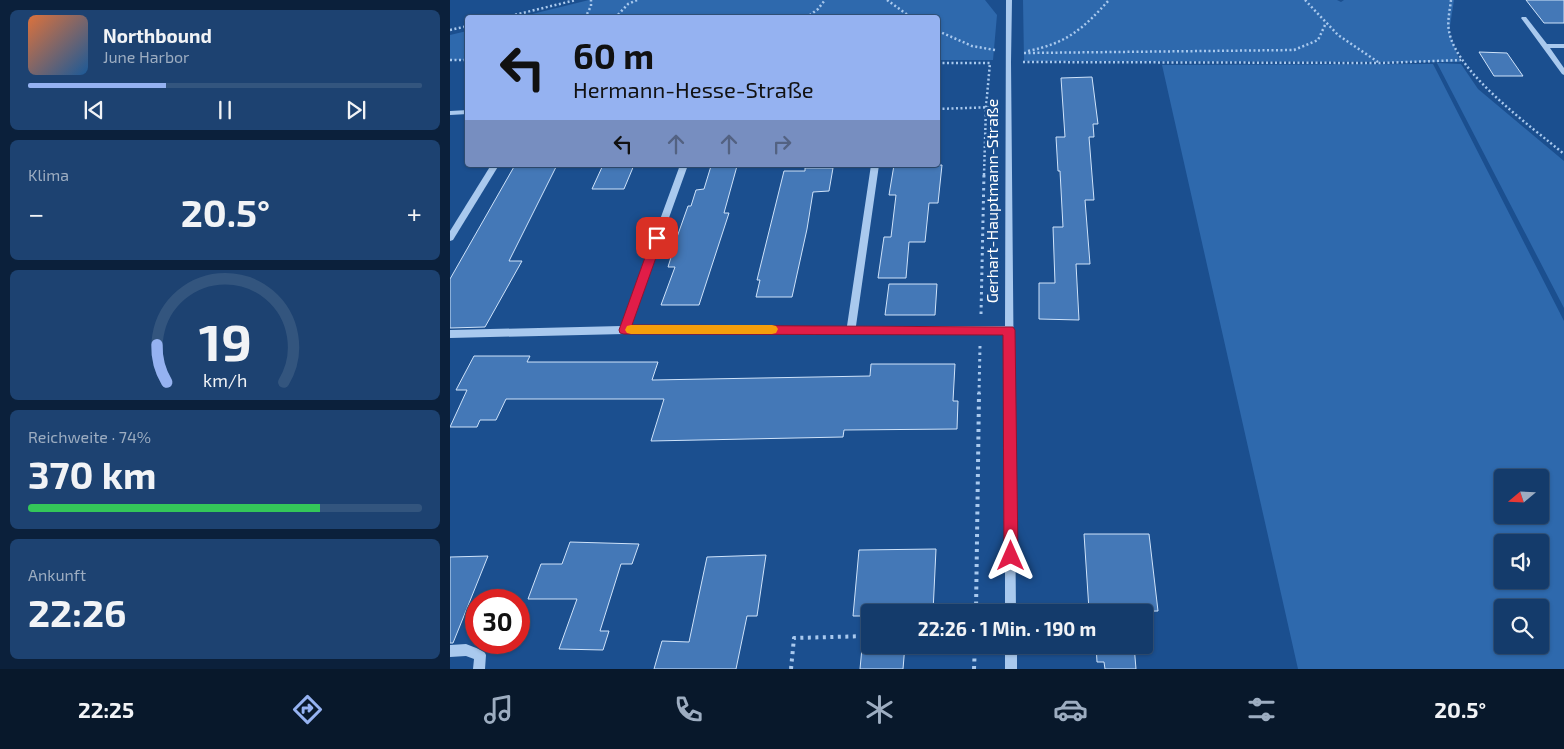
<!DOCTYPE html>
<html lang="de">
<head>
<meta charset="utf-8">
<style>
  :root { --surface:#143b6b; --page:#1d4271; --text:#f1f3f6; --muted:#9dadc1; --line:#33557e; --accent:#95b2f1 }
  body { margin:0; font-family:"Exo 2",sans-serif; background:var(--page); color:var(--text); height:100vh; display:flex; flex-direction:column; font-size:19px; white-space:nowrap }
  * { box-sizing:border-box; margin:0 }
  p { font-size:16px; color:var(--muted) }
  .icon { flex:none; width:28px; height:28px; fill:none; stroke:currentColor; stroke-width:2; stroke-linecap:round; stroke-linejoin:round }
  .map { position:relative; flex:1; overflow:hidden }
  .sheet { display:flex; flex-direction:column; gap:10px; padding:10px; background:#0b203b; width:450px }
  .sheet>* { flex:none }
  .banner { position:absolute; left:15px; top:15px; width:475px; height:152px; border-radius:5px; box-shadow:0 1px 4px #0004,0 0 0 1px var(--line); background:#95b2f1; color:#111; overflow:hidden }
  .needle { width:32px; rotate:251deg }
  .fabs { position:absolute; left:1044px; top:469px; display:grid; gap:10px }
  .fabs a { display:grid; place-items:center; width:55px; height:55px; border-radius:5px; background:var(--surface); box-shadow:0 1px 4px #0004,0 0 0 1px var(--line); font-size:25px }
  .speed { position:absolute; left:15px; top:589px; display:flex; gap:10px; font-size:25px; font-weight:700; text-align:center }
  .speed>* { display:grid; place-content:center; width:65px; height:65px; border-radius:50%; background:var(--surface); box-shadow:0 1px 4px #0004,0 0 0 1px var(--line); line-height:1 }
  .speed .limit { border:8px solid #d22; background:#fff; color:#111 }
  .pin { position:absolute; display:grid; place-items:center; width:42px; height:42px; color:#fff; margin:-21px; border-radius:10px; box-shadow:0 2px 8px #0006 }
  .me { position:absolute; width:55px; margin:-28px; rotate:0deg; stroke-linejoin:round; filter:drop-shadow(0 0 4px #0008) }
  .turn { display:flex; align-items:center; gap:18px; height:105px; padding:0 25px; font-size:22px }
  .turn .icon { width:65px; height:65px; stroke-width:2.5 }
  .turn b { display:block; font-size:35px; line-height:42px }
  .lanes { display:flex; align-items:center; height:48px; padding:0 25px; background:#0003; justify-content:center; gap:25px; direction:ltr }
  .lanes .off { opacity:.35 }
  .big { font-size:38px; font-weight:700; line-height:1.1 }
  .sheet .tile { flex:1; display:flex; flex-direction:column; justify-content:center; gap:8px; min-width:0; padding:0 18px; border-radius:8px; background:var(--page) }
  .sheet .dial { align-items:center; gap:0 }
  .dial svg { height:130px; overflow:visible; fill:none; stroke:var(--line); stroke-width:7; stroke-linecap:round; text-anchor:middle }
  .dial text { fill:var(--text); stroke:none }
  .song { display:flex; align-items:center; gap:15px }
  .cover { width:60px; height:60px; border-radius:8px; background:linear-gradient(135deg,hsl(20 70% 55%),hsl(210 70% 35%)) }
  .played { height:5px; border-radius:2px; background:linear-gradient(90deg,var(--accent) 35%,var(--line) 35%) }
  .keys { display:flex; justify-content:space-around; direction:ltr }
  .heat { display:flex; justify-content:space-between; align-items:center; font-size:28px; direction:ltr }
  .charge { height:8px; border-radius:4px; background:linear-gradient(90deg,#34c759 74%,var(--line) 0) }
  .trip { position:absolute; left:411px; top:604px; width:292px; height:50px; border-radius:5px; background:var(--surface); box-shadow:0 1px 4px #0004,0 0 0 1px var(--line); font-weight:700; line-height:50px; text-align:center }
  .dock { display:flex; height:80px; justify-content:space-around; align-items:center; background:#08182b; color:var(--muted) }
  .dock .icon { width:35px; height:35px }
  .dock .active { color:var(--accent) }
  .dock b { font-size:22px; color:var(--text) }
  main { display:flex; flex:1; min-height:0 }
  .map>svg:first-child { display:block }
</style>
</head>
<body>
<main>
<section class="sheet">
<div class="tile">
<div class="song"><i class="cover"></i><div><b>Northbound</b><p>June Harbor</p></div></div>
<div class="played"></div>
<div class="keys"><svg class="icon" aria-label="previous" viewBox="0 0 24 24"><path d="M18 5L8 12l10 7zM5 5v14"/></svg><svg class="icon" aria-label="pause" viewBox="0 0 24 24"><path d="M8 5v14M16 5v14"/></svg><svg class="icon" aria-label="next" viewBox="0 0 24 24"><path d="M6 5l10 7-10 7zM19 5v14"/></svg></div>
</div>
<div class="tile"><p>Klima</p>
<div class="heat"><a>−</a><b class="big">20.5°</b><a>+</a></div>
</div>
<div class="tile dial"><svg viewBox="0 0 100 80">
<path d="M14 69A42 42 0 1 1 86 69"/>
<path d="M14 69A42 42 0 0 1 8 46" stroke="#95b2f1"/>
<text x="50" y="56" font-size="32" font-weight="700">19</text>
<text x="50" y="72" font-size="11">km/h</text>
</svg></div>
<div class="tile"><p>Reichweite · 74%</p><b class="big">370 km</b><div class="charge"></div></div>
<div class="tile"><p>Ankunft</p><b class="big">22:26</b></div>
</section>
<div class="map">
<svg width="1114" height="669" viewBox="0 0 1114 669">
  <rect width="100%" height="100%" fill="#1b4f8f"/>
  <g fill="#2e69ad" fill-rule="evenodd">
    <path d="M139 0H535L547 15 543 60H488V18L70 17Z"/>
    <path d="M573 0H887L891 2 894 0H1004L999 32 1010 62 574 61Z"/>
    <path d="M17 31V60H0V35Z"/>
    <path d="M987 63 1011 64 1028 89 1114 161V308Z"/>
    <path d="M983 64 1114 321V669H848L712 65ZM1052 478H1090V515H1052ZM1090 542V580H1052V542ZM1052 608H1090V645H1052Z"/>
  </g>
  <g fill="#4478b7" stroke="#cfe3fa">
    <path d="M1076 0H1114V23H1094Z"/>
    <path d="M1029 52 1057 53 1073 76H1044Z"/>
    <path d="M642 77 648 124H643L644 137H639L644 200H635L640 264H626L629 320 589 319V283H605L603 227H613L610 171H608L606 137H615L611 78Z"/>
    <path d="M65 165H107L59 261H72L35 327 0 328V279Z"/>
    <path d="M153 165H184L174 189H142Z"/>
    <path d="M444 165H492L488 203H479L475 242H459L456 278H428L434 237H441L446 195H439Z"/>
    <path d="M261 166H287L274 213H279L249 305H211L225 267H218L222 254H221L238 206H241L246 190 254 189Z"/>
    <path d="M355 168H383L379 191 363 192 357 229 342 297H306L310 280H307L334 171H355Z"/>
    <path d="M439 284H487L485 315H435Z"/>
    <path d="M24 356H80L77 362H208L202 380 420 376 421 364H505L503 401H508L507 429 394 430 393 437 201 441 214 399H56L46 420H30L27 427H0L17 390H6Z"/>
    <path d="M634 534H699L708 611 644 612V610H639Z"/>
    <path d="M120 542 189 544 182 564H171L150 631H159L153 650 109 649 127 599H78L91 564H112Z"/>
    <path d="M486 549 483 612H420V645H455L453 669H410L415 616H403L409 550Z"/>
    <path d="M316 555 307 616H297L286 669H204L212 641 239 642 257 557Z"/>
    <path d="M38 556 3 643H0V557Z"/>
    <path d="M646 645H684L686 669H655L654 662H647Z"/>
  </g>
  <g fill="none" stroke-linecap="round" stroke-linejoin="round">
    <g stroke="#a9c9ee" stroke-width="2.5" stroke-dasharray="2 2.5" stroke-linecap="butt">
      <path d="M437 0 462 18"/>
      <path d="M855 0 888 35 928 62"/>
      <path d="M1001 0C1000 9 997 22 999 31 1006 73 1082 127 1114 154"/>
      <path d="M52 18 126 0"/>
      <path d="M135 18 141 6V0"/>
      <path d="M165 18 178 4 187 0"/>
      <path d="M356 18 368 9 375 0"/>
      <path d="M0 30 18 26"/>
      <path d="M488 31 522 46 545 50"/>
      <path d="M578 51C617 43 633 29 659 0"/>
      <path d="M574 53 844 50 868 40 876 23"/>
      <path d="M0 60H18"/>
      <path d="M573 62 930 63 1011 60"/>
      <path d="M488 63H542"/>
      <path d="M488 109 545 107"/>
      <path d="M534 175 536 107 540 63"/>
    </g>
    <g stroke="#a9c9ee" stroke-width="3" stroke-dasharray="2.5 4" stroke-linecap="butt">
      <path d="M531 314 534 173"/>
      <path d="M529 394 530 346"/>
    </g>
    <g stroke="#a9c9ee" stroke-width="4" stroke-dasharray="3 4.5" stroke-linecap="butt">
      <path d="M526 612 529 393"/>
      <path d="M341 669 344 638 420 636"/>
      <path d="M524 669 525 645"/>
    </g>
    <g fill="#a9c9ee" fill-rule="evenodd">
      <path d="M556 0H562L561 62 566 612H555V334H174L0 338V330L171 326 230 165H238L180 326H397L421 165H429L406 326H555Z"/>
      <path d="M1072 17H1076L1097 44H1114V48H1100L1114 68V75L1112 74 1071 18Z"/>
      <path d="M18 110V114L0 115V111Z"/>
      <path d="M41 165H49L3 240 0 241V231Z"/>
      <path d="M16 644 34 651 36 655 35 669H23L24 659 16 656 0 657V645Z"/>
      <rect x="555" y="645" width="12" height="24"/>
    </g>
  </g>
  <path fill="#e11d48" stroke="#92132f" d="M207 234 213 238 182 325 563 327 565 330 568 556 566 561 561 563 556 561 554 556 553 335 174 334 170 333 169 330 202 238Z"/>
  <path fill="#f59e0b" d="M181 325H322L326 326 328 329 326 333 322 334H181L177 333 175 330 177 326Z"/>
  <g text-anchor="middle" stroke-width="5" stroke-linejoin="round" paint-order="stroke">
    <g font-size="16" fill="#fff" stroke="#1b4f8f">
      <text transform="translate(542 201) rotate(-90)" y="6">Gerhart-Hauptmann-Straße</text>
    </g>
  </g>
</svg>
<div class="fabs">
<a><svg class="needle" viewBox="-14 -14 28 28"><path d="M0-13l5 13h-10z" fill="#e53935"/><path d="M0 13l5-13h-10z" fill="#9dadc1"/></svg></a>
<a><svg class="icon" aria-label="sound" viewBox="0 0 24 24"><path d="M4 9h4l5-4v14l-5-4H4zM17 9q2 3 0 6"/></svg></a>
<a><svg class="icon" aria-label="search" viewBox="0 0 24 24"><circle cx="10" cy="10" r="6"/><path d="M15 15l6 6"/></svg></a>
</div>
<div class="speed"><div class="limit">30</div></div>
<div class="pin" style="left:207px;top:238px;background:#d93025"><svg class="icon" aria-label="arrive" viewBox="0 0 24 24"><path d="M6 21V4h12l-3 4 3 4H6"/></svg></div>
<svg class="me" style="left:561px;top:556px" viewBox="-20 -20 40 40"><path d="M0-17L14 15 0 8-14 15z" fill="#e11d48" stroke="#fff" stroke-width="4"/></svg>
<div class="trip">22:26 · 1 Min. · 190 m</div>
<div class="banner">
<div class="turn"><svg class="icon" aria-label="left" viewBox="0 0 24 24"><path d="M17 20v-9H6M10 6l-5 5 5 5"/></svg><div><b>60 m</b>Hermann-Hesse-Straße</div></div>
<div class="lanes"><svg class="icon" aria-label="left" viewBox="0 0 24 24"><path d="M17 20v-9H6M10 6l-5 5 5 5"/></svg><svg class="icon off" aria-label="ahead" viewBox="0 0 24 24"><path d="M12 20V5M6 11l6-6 6 6"/></svg><svg class="icon off" aria-label="ahead" viewBox="0 0 24 24"><path d="M12 20V5M6 11l6-6 6 6"/></svg><svg class="icon off" aria-label="right" viewBox="0 0 24 24"><path d="M7 20v-9h11M14 6l5 5-5 5"/></svg></div>
</div>
</div>
</main>
<nav class="dock">
<b>22:25</b>
<svg class="icon active" aria-label="directions" viewBox="0 0 24 24"><path d="M12 3l9 9-9 9-9-9zM9 14v-3h6M13 9l2 2-2 2"/></svg>
<svg class="icon" aria-label="music" viewBox="0 0 24 24"><path d="M9 18V5l10-2v13"/><circle cx="6" cy="18" r="3"/><circle cx="16" cy="16" r="3"/></svg>
<svg class="icon" aria-label="phone" viewBox="0 0 24 24"><path d="M5 4h4l2 5-3 2q2 4 5 5l2-3 5 2v4C11 20 4 13 5 4z"/></svg>
<svg class="icon" aria-label="climate" viewBox="0 0 24 24"><path d="M12 3v18M4 7l16 10M4 17L20 7"/></svg>
<svg class="icon" aria-label="car" viewBox="0 0 24 24"><path d="M5 17H2v-5l4-1 3-4h7l3 4 3 1v5h-3M9 17h6M6 11h13"/><circle cx="7" cy="17" r="2"/><circle cx="17" cy="17" r="2"/></svg>
<svg class="icon" aria-label="filters" viewBox="0 0 24 24"><path d="M4 7h16M4 17h16"/><circle cx="9" cy="7" r="2"/><circle cx="15" cy="17" r="2"/></svg>
<b>20.5°</b>
</nav>
</body>
</html>
